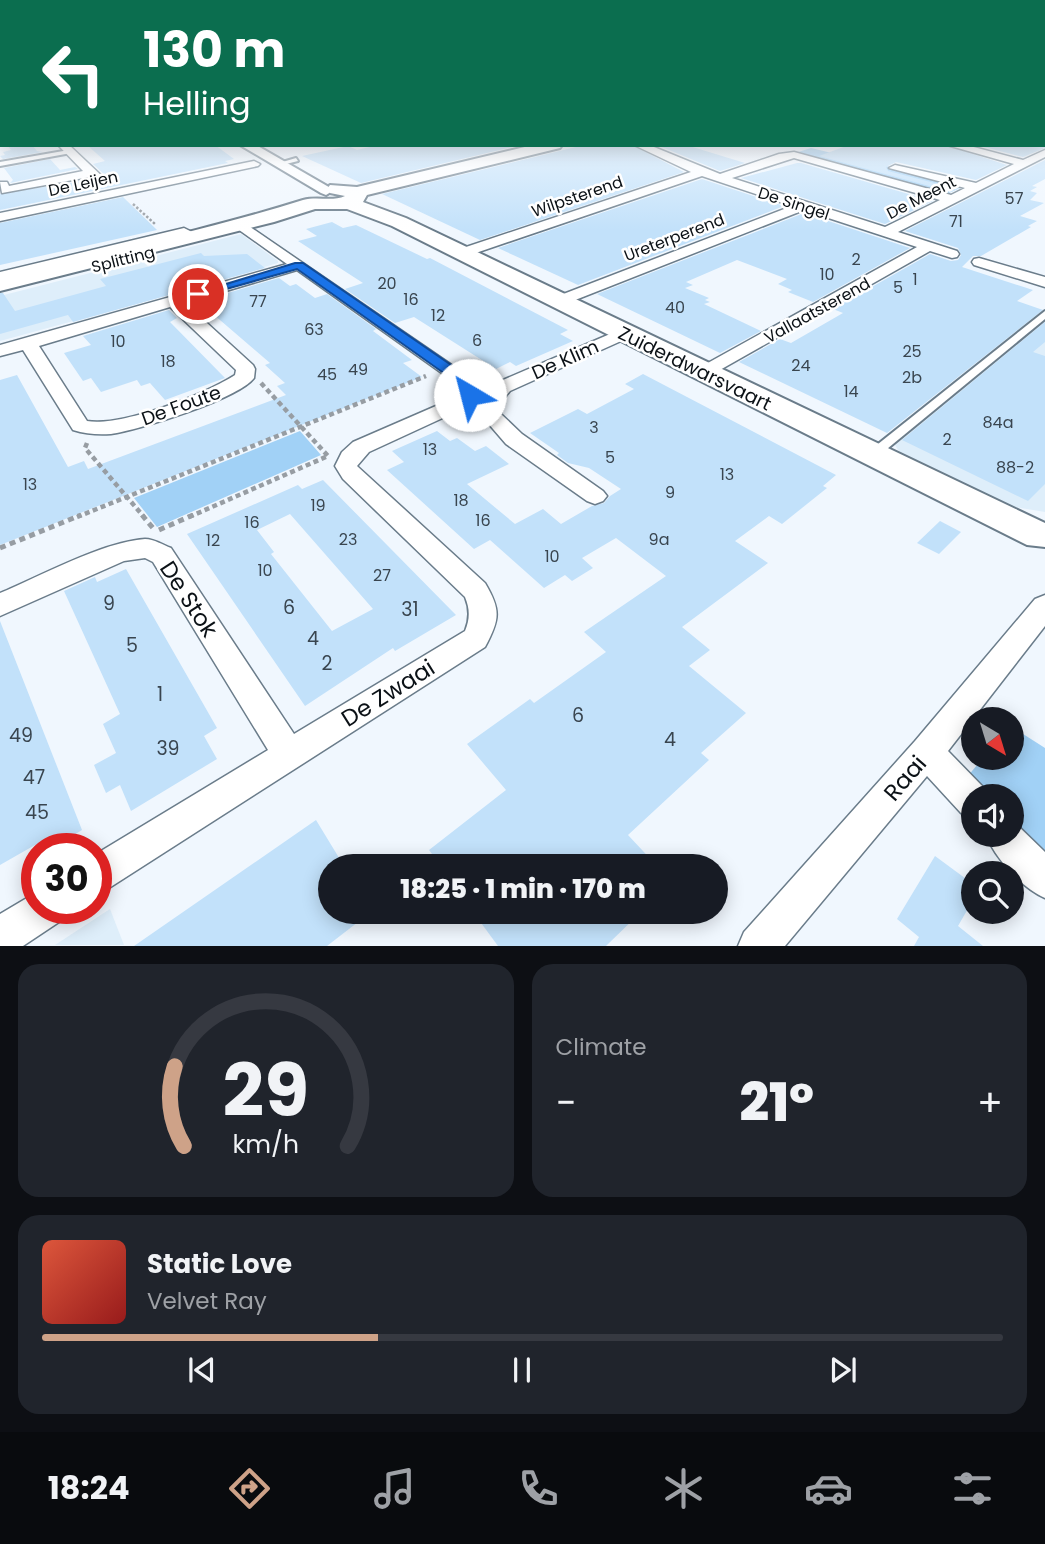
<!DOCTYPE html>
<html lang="en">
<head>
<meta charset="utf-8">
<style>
  :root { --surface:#171b24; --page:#20242c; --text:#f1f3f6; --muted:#9ea1a6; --line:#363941; --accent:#cea288 }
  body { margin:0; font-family:Poppins,sans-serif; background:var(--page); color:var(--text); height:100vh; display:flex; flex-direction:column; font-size:26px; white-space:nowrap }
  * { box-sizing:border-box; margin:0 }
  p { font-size:23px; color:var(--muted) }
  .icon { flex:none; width:38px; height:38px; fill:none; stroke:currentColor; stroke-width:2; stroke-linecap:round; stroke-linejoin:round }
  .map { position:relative; height:946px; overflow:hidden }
  .panel { display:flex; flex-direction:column; gap:18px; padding:18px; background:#0d0f14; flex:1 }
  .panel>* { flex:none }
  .top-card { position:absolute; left:0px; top:0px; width:1046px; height:147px; box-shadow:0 4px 18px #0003; background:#0b6e4f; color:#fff; overflow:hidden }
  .needle { width:46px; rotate:142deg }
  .controls { position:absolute; left:961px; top:707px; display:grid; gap:14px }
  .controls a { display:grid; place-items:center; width:63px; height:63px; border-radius:50%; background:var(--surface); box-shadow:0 4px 18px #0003; font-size:35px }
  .speed { position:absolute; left:21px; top:833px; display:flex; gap:14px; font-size:35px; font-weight:700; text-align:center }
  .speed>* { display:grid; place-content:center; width:91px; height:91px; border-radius:50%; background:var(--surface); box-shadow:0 4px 18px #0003; line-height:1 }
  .speed .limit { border:10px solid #d22; background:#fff; color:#111 }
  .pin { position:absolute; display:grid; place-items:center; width:60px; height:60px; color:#fff; margin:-30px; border:4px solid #fff; border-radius:50%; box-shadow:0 2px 7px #0007 }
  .me { position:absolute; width:77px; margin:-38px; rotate:323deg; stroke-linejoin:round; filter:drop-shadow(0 0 5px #0008) }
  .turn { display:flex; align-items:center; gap:24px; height:147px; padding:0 28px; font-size:32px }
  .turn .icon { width:91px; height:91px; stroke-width:2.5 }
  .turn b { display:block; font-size:49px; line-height:60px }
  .big { font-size:52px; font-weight:800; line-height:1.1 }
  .panel .widget { flex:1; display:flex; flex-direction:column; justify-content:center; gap:10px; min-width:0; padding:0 24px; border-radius:21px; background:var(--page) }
  .panel .dial { align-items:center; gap:0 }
  .dial svg { height:182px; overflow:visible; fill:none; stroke:var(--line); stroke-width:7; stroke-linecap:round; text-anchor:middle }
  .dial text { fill:var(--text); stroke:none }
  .song { display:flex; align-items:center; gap:21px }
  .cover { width:84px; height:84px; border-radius:10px; background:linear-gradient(135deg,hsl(10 70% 55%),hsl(0 70% 35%)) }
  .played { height:7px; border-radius:4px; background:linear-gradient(90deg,var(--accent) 35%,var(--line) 35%) }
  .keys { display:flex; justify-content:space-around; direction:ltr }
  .heat { display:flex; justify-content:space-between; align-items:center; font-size:38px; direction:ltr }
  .panel .tiles { flex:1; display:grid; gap:18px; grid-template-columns:1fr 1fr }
  .widget:last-child { grid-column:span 2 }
  .trip { position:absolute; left:318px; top:854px; width:410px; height:70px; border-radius:35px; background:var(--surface); box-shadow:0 4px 18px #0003; font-weight:800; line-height:70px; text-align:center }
  .dock { display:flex; height:112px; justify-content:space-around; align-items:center; background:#090b0e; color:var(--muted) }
  .dock .icon { width:49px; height:49px }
  .dock .current { color:var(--accent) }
  .dock b { font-size:32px; color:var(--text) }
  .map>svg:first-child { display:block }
</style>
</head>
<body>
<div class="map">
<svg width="1045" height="946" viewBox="0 0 1045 946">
  <rect width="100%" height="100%" fill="#f0f7fe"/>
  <g fill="#deeefa">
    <path d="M241 234 278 261V263L178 292 144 259Z"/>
    <path d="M141 260 176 293 0 341V296Z"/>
    <path d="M1045 319V512L1009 506 905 457 898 450 895 445Z"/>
    <path d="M110 909 124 945H55Z"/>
  </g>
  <g fill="#a1d1f6">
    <path d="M811 148 961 184 964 186 949 193 940 194 795 153Z"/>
    <path d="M300 431 321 455 157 527 134 498Z"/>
    <path d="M1012 727 1045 748V862L1012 826V796H984L967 777 983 758H1012Z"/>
  </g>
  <g fill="#c2e1fa" fill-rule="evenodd">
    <path d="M7 145H32L37 151 43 152 3 159 0 156 5 155 3 152 11 150Z"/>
    <path d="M87 145H215L234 159 225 161 228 163 0 210V194L88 180 97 188 107 187V177L93 164 105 161Z"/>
    <path d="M378 145H521L361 183 302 156 348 146 357 150Z"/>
    <path d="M584 145H632L684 172 480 240 382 194Z"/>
    <path d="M657 145H686L745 163 720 171Z"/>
    <path d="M849 145H945L1007 165 976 180 896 162 886 167 888 171 958 189 951 192 819 156Z"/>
    <path d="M977 145H1045V148L1023 157Z"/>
    <path d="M50 159 60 170 75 167 78 169 10 183 13 180 4 168Z"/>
    <path d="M1045 160V179L1032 186 1037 187 1030 191 1037 193 1030 200 1044 203 1020 216 1037 221 1028 226 1031 227 981 256H973L962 267 1033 290 1017 301 1043 310 887 433 739 362 780 339 791 343 843 313 833 309 930 254 951 261 958 260 961 255 958 248 905 231Z"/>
    <path d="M797 163H801L933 201 885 224 741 178Z"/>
    <path d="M702 179 784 206 578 285 498 248Z"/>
    <path d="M123 197 157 230 0 265V223Z"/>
    <path d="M804 213 910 248 813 302 788 292 792 290 778 284 787 279 737 260 686 282 693 285 685 288 709 298 705 300 710 302 704 304 761 331 720 353 597 294Z"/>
    <path d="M332 222 343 228 356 225 427 259 430 258 568 330 560 334 573 341 516 366 510 362 496 369 414 317 395 323 345 289 363 283 298 241 317 236 306 229Z"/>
    <path d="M201 253 204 256 247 254 265 268 73 322 68 315 0 334V293H3L15 311 106 286 100 279Z"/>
    <path d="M279 278 290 286 296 284 315 298 327 294 376 329 373 331 412 360 403 363 422 377 0 545V380L17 375 68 467 84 461 88 469 286 395 277 386 285 383 265 365 270 363 206 308 198 311 190 304Z"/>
    <path d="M169 310 177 318 170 322 225 378 165 400 150 383 141 386 137 380 101 392 91 378 83 381 64 353 91 345 83 336Z"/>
    <path d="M1045 322V342L1033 352 1045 356V484L1028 501 902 440Z"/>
    <path d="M643 374 836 475 823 486 827 488 782 524 769 516 735 541 768 563 682 627 710 650 689 666 746 713 701 753 709 760 628 835 657 866H441L429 850 506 790 467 744 530 699 534 703 606 652 584 632 666 576 616 538 582 558 593 568 572 581 565 575 544 588 490 540 474 549 387 470 404 462 392 451 437 431 450 441 457 438 475 451 486 446 509 464 467 484 515 524 543 509 561 524 592 506 604 503 610 496 621 489 589 468 568 463 557 455 559 453 530 433 578 409 587 414 634 389 625 384Z"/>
    <path d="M323 480 456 615 395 651 393 648 305 706 187 534 298 485 302 489ZM290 514 346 578 373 609 332 631 271 554 274 552 257 530Z"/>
    <path d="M940 521 961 532 939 554 917 543Z"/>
    <path d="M126 569 217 728 204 736 217 759 131 811 120 785 106 793 94 765 116 753 103 724 120 714 64 591 95 577 97 582Z"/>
    <path d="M0 621 82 830 51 849H36L35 845 0 865Z"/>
    <path d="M316 820 344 866H331V912H371L327 946H134Z"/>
    <path d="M935 856 973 884V900L958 926 983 946H914L919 937 897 919Z"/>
    <path d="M473 912H641L606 946H498Z"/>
  </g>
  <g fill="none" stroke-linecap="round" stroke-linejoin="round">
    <g stroke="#6a7c8a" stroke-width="4">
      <g id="service">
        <rect x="0" y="105" width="2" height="3"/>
        <path d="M69 150 71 153 0 166V162Z"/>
        <path d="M296 158 298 161 282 165 279 163Z"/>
        <path d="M1045 311V319L876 458H868L866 455 868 452Z"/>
      </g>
    </g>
    <g stroke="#6a7c8a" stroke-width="3">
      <g id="minor">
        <rect x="0" y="117" width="2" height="6"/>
        <path d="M58 145H69L105 179V185H97L89 177 2 193 0 182H7L9 186 83 171Z"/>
        <path d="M634 145H649L720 174 779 154 794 152 951 195 965 188 889 168 895 165 976 183 1014 164 947 145H966L1023 160 1045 150V157L898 232 957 251 959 254 957 257 952 258 930 251 704 379 694 373 697 369 917 247 804 210 565 304H553L551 301 553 298 792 206 702 176 467 256H457L455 253 457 250 691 172ZM794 158 940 200 885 227 732 178Z"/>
        <path d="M254 161 260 164 258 166 0 221V213Z"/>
        <path d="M240 220 478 383 482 392 473 404 369 452 357 466 485 583C501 610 500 619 485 647L109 888 96 894V854L268 750 153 562 145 558 124 561 0 616V593C41 576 102 542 145 539 154 539 163 545 171 548L294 734 465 631C470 619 470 609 465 597L343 479 335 466 342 452 353 442 459 396 462 392 460 386 297 270 185 303 253 365 255 369 254 378C238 399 139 430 111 434 97 435 86 434 73 430L23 350 0 356V345L287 264 235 227 233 224ZM170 307 236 370 235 375C205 394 122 427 87 421L39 346Z"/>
        <path d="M184 228 194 233V239L181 237 0 282V272Z"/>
        <path d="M979 258 1045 277V287L974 265 972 262 974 259Z"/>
        <path d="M624 328 630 329 633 333 630 337 510 391 500 403 501 414 522 434 603 491 607 496 603 501 595 504 587 501 506 444 481 415 480 403 496 383Z"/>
        <path d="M1045 595V626L948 751 985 789 988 796H973V818L961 813 927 776 785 946H738L744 932 915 741 1035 599Z"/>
        <path d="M1012 820 1045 852V898C1022 888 995 858 986 835H1012Z"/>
        <path d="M37 892V908H64L59 922 23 946H0V914Z"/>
      </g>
    </g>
    <g stroke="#6a7c8a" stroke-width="4">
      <path id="tertiary" d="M240 145H256L334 190 326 195 321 193Z"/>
    </g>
    <g stroke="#6a7c8a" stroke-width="4">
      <path id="secondary" d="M533 145H562L560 148 367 195 363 202 406 218 1045 523V547L1027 545 392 226 347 209H315L274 222 0 291V277C101 252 204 231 303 200 318 196 332 202 345 196L330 193 327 189 330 185 357 187Z"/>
    </g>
    <path stroke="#979da3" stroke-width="2.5" stroke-dasharray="2.5 2" stroke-linecap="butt" d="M133 204 155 224"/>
    <g stroke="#979da3" stroke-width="4.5" stroke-dasharray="5 3.5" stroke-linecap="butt">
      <path d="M261 383 328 456"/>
      <path d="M87 443 85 448 144 517"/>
      <path d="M77 517 426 376"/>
      <path d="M189 517 328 456"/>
    </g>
    <g stroke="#979da3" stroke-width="5" stroke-dasharray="6 4.5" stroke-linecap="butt">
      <path d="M142 515 153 528"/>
      <path d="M159 530 193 515"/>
      <path d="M0 548 81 515"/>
    </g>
    <use href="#service" fill="#fff" fill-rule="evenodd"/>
    <use href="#minor" fill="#fff" fill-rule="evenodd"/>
    <use href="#tertiary" fill="#fff" fill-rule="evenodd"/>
    <use href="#secondary" fill="#fff" fill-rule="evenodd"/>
  </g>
  <linearGradient id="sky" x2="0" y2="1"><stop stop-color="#77b9f0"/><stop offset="0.42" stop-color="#f8fbff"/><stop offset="1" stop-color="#f8fbff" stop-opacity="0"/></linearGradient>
  <rect width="1045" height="231" fill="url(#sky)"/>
  <path fill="#1a73e8" stroke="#114b97" stroke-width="2" d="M295 263H303L473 380 479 392 474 398H465L462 386 297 269 198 297 193 294Z"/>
  <g text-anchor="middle" stroke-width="5" stroke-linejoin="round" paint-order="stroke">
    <g font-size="16" fill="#0b1116" stroke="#fff">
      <text transform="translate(83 183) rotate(-12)" y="6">De Leijen</text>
      <text transform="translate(577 196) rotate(-19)" y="6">Wilpsterend</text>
      <text transform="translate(921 197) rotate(-27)" y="6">De Meent</text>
      <text transform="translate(794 203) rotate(18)" y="6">De Singel</text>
      <text transform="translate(674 237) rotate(-21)" y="6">Ureterperend</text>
      <text transform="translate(123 259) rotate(-14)" y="6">Splitting</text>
      <text transform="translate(817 310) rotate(-29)" y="6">Vallaatsterend</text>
    </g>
    <g font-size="16" fill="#39454f">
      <text x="1014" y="204">57</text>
      <text x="956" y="227">71</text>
      <text x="856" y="265">2</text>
      <text x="827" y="280">10</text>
      <text x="915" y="285">1</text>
      <text x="387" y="289">20</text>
      <text x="898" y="293">5</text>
      <text x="411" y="305">16</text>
      <text x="258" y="307">77</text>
      <text x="675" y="313">40</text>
      <text x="438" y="321">12</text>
      <text x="314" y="335">63</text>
      <text x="477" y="346">6</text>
      <text x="118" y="347">10</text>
      <text x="912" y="357">25</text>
      <text x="168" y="367">18</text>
      <text x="801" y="371">24</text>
      <text x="358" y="375">49</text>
      <text x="327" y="380">45</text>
      <text x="912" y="383">2b</text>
      <text x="851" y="397">14</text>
      <text x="998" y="428">84a</text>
      <text x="594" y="433">3</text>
      <text x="947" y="445">2</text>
      <text x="430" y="455">13</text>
      <text x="610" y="463">5</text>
      <text x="1015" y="473">88-2</text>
      <text x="727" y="480">13</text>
      <text x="30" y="490">13</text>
      <text x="670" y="498">9</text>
      <text x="461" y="506">18</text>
      <text x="318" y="511">19</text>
      <text x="483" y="526">16</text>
      <text x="252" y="528">16</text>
      <text x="348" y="545">23</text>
      <text x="659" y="545">9a</text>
      <text x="213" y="546">12</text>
      <text x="552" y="562">10</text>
      <text x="265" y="576">10</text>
      <text x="382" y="581">27</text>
    </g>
    <g font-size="19" fill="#0b1116" stroke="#fff">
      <text transform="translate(565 359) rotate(-24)" y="7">De Klim</text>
      <text transform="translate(695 368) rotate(26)" y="7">Zuiderdwarsvaart</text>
      <text transform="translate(181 405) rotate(-20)" y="7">De Foute</text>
    </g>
    <g font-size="19" fill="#39454f">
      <text x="109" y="610">9</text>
      <text x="289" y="614">6</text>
      <text x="410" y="616">31</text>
      <text x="313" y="645">4</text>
      <text x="132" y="652">5</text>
      <text x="327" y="670">2</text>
      <text x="160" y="701">1</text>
      <text x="578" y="722">6</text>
      <text x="21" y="742">49</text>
      <text x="670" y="746">4</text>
      <text x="168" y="755">39</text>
      <text x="34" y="784">47</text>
      <text x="37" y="819">45</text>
    </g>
    <g font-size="23" fill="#0b1116" stroke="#fff">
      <text transform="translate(189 599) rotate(57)" y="8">De Stok</text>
      <text transform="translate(388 693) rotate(-32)" y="8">De Zwaai</text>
      <text transform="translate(905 778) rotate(-49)" y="8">Raai</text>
    </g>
  </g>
</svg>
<div class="controls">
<a><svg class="needle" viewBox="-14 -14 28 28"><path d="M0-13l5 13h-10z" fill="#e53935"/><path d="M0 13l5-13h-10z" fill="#9ea1a6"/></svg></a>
<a><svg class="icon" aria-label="sound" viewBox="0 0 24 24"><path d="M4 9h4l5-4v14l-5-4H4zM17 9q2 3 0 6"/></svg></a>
<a><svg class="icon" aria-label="search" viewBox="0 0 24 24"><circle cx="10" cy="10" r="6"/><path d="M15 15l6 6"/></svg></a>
</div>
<div class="speed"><div class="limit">30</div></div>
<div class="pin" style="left:198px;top:294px;background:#d93025"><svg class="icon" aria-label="arrive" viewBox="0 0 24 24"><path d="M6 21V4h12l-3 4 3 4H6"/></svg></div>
<svg class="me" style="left:470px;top:395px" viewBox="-20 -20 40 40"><circle r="19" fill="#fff"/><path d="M0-13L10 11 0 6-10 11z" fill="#1a73e8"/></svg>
<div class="trip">18:25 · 1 min · 170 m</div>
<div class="top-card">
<div class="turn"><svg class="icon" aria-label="left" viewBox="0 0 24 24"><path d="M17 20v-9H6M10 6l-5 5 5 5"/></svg><div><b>130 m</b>Helling</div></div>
</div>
</div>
<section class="panel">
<div class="tiles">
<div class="widget dial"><svg viewBox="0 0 100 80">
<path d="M14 69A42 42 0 1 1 86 69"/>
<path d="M14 69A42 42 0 0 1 10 34" stroke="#cea288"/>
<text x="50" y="56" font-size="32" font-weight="700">29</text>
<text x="50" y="72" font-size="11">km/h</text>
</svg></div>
<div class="widget"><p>Climate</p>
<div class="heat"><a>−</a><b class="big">21°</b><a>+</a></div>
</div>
<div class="widget">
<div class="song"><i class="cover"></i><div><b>Static Love</b><p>Velvet Ray</p></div></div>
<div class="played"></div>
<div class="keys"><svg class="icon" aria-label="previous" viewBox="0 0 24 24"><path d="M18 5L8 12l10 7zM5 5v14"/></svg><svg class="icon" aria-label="pause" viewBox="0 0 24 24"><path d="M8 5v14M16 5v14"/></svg><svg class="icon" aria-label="next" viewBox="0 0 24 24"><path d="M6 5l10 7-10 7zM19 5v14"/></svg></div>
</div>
</div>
</section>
<nav class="dock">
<b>18:24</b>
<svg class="icon current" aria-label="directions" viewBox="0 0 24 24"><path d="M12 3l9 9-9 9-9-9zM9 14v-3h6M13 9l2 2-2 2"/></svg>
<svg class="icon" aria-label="music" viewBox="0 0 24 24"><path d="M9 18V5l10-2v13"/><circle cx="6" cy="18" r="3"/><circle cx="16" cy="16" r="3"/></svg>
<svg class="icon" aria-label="phone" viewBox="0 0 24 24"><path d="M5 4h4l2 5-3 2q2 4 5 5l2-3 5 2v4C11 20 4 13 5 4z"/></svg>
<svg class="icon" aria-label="climate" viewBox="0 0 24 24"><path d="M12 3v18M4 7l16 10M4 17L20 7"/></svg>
<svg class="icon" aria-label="car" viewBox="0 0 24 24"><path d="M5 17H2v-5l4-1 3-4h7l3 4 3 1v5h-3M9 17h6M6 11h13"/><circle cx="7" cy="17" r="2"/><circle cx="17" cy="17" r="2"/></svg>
<svg class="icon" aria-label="filters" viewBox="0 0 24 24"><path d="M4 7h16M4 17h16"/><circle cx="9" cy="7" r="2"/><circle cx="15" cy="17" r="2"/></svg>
</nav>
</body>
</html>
